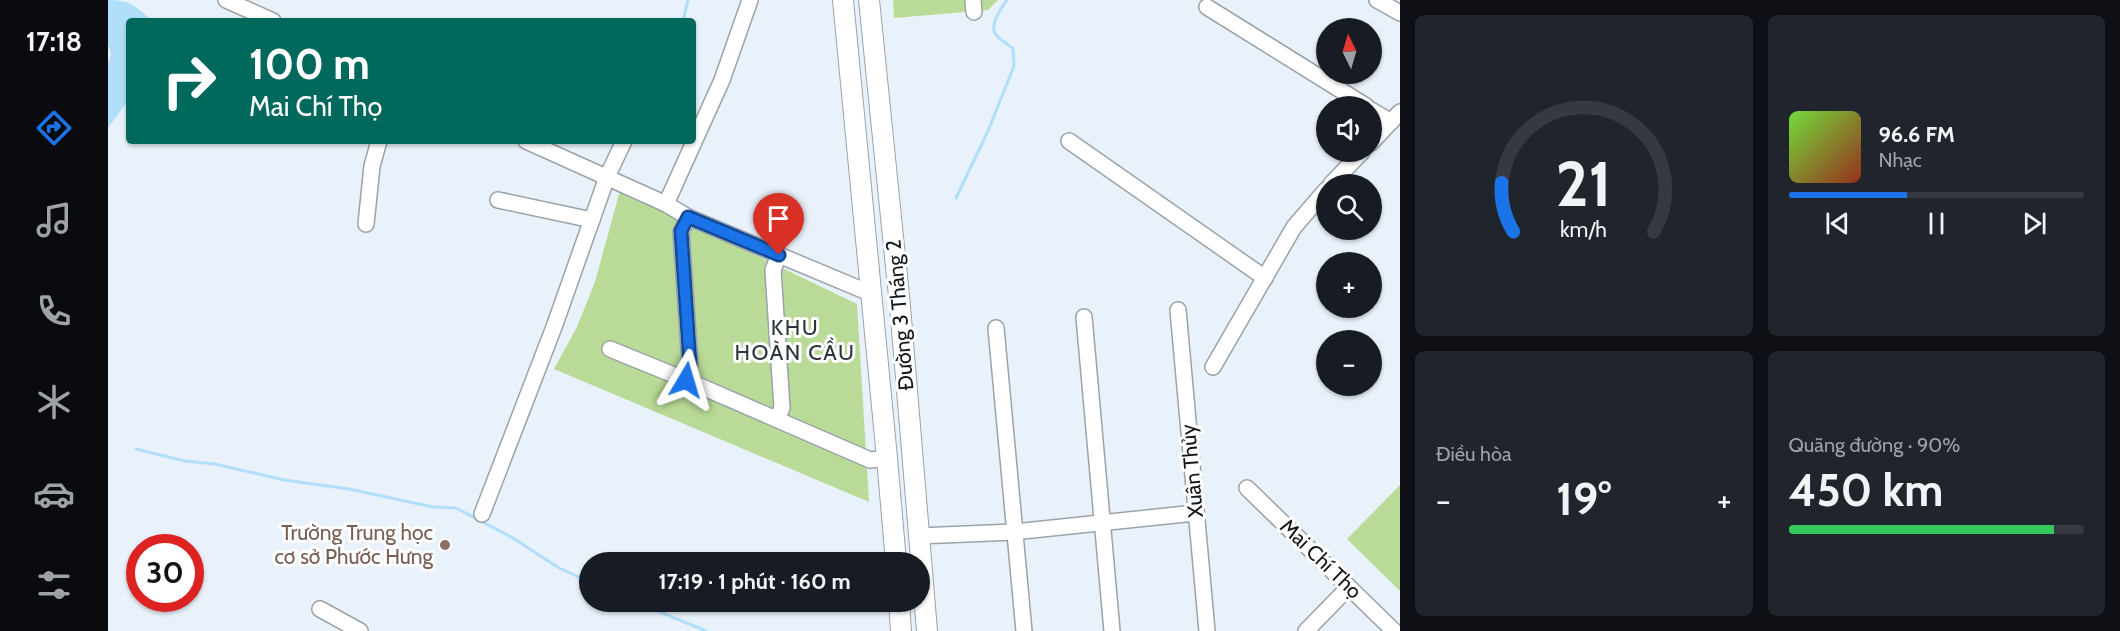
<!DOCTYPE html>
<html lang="vi">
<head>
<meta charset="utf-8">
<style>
  :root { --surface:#171b24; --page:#20242c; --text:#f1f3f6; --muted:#9ea1a6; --line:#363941; --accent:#1a73e8 }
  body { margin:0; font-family:Cabin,sans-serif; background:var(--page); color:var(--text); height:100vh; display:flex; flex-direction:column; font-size:22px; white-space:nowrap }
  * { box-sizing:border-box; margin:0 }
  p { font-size:20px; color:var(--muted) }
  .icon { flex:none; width:33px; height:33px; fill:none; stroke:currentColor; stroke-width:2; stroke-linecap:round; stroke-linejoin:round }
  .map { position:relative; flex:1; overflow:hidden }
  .drawer { display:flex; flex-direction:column; gap:15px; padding:15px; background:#0d0f14; width:720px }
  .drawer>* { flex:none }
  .guide { position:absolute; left:18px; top:18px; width:570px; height:126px; border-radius:6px; box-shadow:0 2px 4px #0004; background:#00695c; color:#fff; overflow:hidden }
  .needle { width:39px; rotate:355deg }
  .fabs { position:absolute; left:1208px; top:18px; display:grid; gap:12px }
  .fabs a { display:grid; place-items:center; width:66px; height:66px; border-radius:50%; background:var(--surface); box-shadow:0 2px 4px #0004; font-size:30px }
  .speed { position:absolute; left:18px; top:534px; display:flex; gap:12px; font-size:30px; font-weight:700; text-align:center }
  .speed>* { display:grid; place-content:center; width:78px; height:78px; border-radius:50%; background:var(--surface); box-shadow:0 2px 4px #0004; line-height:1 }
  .speed .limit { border:9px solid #d22; background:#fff; color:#111 }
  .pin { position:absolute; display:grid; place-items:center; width:51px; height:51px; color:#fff; margin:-62px -26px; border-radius:50% 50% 50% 0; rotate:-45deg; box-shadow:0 0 6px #0007 }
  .pin .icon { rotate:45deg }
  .me { position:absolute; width:66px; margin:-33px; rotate:7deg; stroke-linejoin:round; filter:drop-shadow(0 0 4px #0008) }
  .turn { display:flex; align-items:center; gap:21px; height:126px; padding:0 24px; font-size:27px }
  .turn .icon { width:78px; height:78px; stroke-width:2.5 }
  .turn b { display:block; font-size:42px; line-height:51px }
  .big { font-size:45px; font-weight:800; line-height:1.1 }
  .drawer .tile { flex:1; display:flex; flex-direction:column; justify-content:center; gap:9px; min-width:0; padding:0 21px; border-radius:9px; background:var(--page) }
  .drawer .dial { align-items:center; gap:0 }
  .dial svg { height:156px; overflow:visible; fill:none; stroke:var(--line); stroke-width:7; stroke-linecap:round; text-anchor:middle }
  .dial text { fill:var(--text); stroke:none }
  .song { display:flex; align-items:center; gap:18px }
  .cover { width:72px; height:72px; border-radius:9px; background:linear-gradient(135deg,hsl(100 70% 55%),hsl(10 70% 35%)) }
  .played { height:6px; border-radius:3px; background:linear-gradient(90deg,var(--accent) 40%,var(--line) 40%) }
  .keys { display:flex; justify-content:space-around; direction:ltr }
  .heat { display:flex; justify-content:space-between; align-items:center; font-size:33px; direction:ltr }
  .charge { height:9px; border-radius:4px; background:linear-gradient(90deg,#34c759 90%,var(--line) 0) }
  .drawer .tiles { flex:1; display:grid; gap:15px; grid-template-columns:repeat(2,1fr) }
  .trip { position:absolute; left:471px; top:552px; width:351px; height:60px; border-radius:30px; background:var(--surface); box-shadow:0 2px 4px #0004; font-weight:800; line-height:60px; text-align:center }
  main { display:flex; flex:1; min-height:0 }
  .tabs { display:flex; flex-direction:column; width:108px; justify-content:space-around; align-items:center; background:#090b0e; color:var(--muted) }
  .tabs .icon { width:42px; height:42px }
  .tabs .active { color:var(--accent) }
  .tabs b { font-size:27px; color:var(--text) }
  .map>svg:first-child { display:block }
</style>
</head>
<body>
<main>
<nav class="tabs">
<b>17:18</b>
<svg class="icon active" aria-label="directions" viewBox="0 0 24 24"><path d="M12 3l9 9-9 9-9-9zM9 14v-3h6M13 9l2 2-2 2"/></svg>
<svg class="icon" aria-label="music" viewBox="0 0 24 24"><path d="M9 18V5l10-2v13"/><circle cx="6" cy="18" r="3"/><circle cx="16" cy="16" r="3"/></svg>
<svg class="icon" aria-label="phone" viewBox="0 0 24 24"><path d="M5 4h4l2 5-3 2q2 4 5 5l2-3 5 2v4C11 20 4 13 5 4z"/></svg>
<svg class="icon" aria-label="climate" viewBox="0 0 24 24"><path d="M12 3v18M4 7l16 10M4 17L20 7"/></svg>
<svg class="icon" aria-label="car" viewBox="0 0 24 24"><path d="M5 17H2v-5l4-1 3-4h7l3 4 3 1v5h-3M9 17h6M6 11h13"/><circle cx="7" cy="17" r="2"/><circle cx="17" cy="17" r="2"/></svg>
<svg class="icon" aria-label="filters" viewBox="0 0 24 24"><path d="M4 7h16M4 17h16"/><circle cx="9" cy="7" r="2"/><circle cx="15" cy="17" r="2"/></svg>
</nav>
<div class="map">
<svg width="1292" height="631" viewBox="0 0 1292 631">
  <rect width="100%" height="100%" fill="#e9f2fa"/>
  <g fill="#b9db97">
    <path d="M785 0H890L880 10 786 18Z"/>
    <path d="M512 190 749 304 761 502 446 369 469 327 487 282Z"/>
    <path d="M1292 485V591L1239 539Z"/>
  </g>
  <path fill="#b1dffa" d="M0 0C23 0 28 6 44 21H21V99L0 128V64L3 53 0 45Z"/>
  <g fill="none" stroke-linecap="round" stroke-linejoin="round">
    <g stroke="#b1dffa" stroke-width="3">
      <path d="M575 21 580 0"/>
      <path d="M848 198 880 131 906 66 905 49C900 44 894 41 889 36 880 27 893 8 899 0"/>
      <path d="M28 449 77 461 107 464 176 480 241 489 325 507 348 508 405 538 451 568 482 582"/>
      <path d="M528 602 598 631"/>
    </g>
    <g stroke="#9aa3aa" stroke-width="18">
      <g id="minor">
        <path d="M118 0 165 21"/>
        <path d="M865 0 866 12"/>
        <path d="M1269 0 1292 13"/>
        <path d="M1099 7 1258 106"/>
        <path d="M1263 110 1283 122"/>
        <path d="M418 141 558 204 580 217 764 294"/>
        <path d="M961 141 1157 278"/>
        <path d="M1263 143 1292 112"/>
        <path d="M1223 184 1254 152"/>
        <path d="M390 200 484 220"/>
        <path d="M558 204 614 80 642 0"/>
        <path d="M258 224 264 166 271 141"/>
        <path d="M1070 310 1099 631"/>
        <path d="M976 317 1004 631"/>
        <path d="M888 328 916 631"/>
        <path d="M502 349 578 380 762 460 779 458"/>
        <path d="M1105 367 1186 227 1218 190"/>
        <path d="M578 380 582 364 573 232 580 217"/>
        <path d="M669 419 674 408 665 270 671 255"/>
        <path d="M1139 488 1286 631"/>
        <path d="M374 514 446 327 499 177 516 141"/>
        <path d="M810 536 906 532 1087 513"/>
        <path d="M212 609 252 631"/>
        <path d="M1198 631 1241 587"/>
      </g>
    </g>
    <g stroke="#9aa3aa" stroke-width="22">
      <g id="major">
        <path d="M735 0 779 458 788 562"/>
        <path d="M761 0 792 306 819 631"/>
        <path d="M791 602 793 631"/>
      </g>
    </g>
    <use href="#minor" stroke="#fff" stroke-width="15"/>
    <use href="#major" stroke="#fff" stroke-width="20"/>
  </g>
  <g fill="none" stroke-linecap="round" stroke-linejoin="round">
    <g stroke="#114b97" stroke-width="15">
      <path id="route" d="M578 380 582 364 573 231 580 217 671 255"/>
    </g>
    <use href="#route" stroke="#1a73e8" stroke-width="10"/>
  </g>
  <circle fill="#8d6e63" stroke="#fefefe" stroke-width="2" cx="337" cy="545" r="6"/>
  <g text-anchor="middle" stroke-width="6" stroke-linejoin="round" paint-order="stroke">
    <g font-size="21" fill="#15181b" stroke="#fefefe">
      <text transform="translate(792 315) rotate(-95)" y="7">Đường 3 Tháng 2</text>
      <text transform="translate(1084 471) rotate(-95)" y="7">Xuân Thủy</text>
      <text transform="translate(1213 559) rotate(44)" y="7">Mai Chí Thọ</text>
    </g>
    <g font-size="21" fill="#785e54" stroke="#fefefe" text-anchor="end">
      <text x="325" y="540">Trường Trung học<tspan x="325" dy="24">cơ sở Phước Hưng</tspan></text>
    </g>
    <g font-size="22" letter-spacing="1.5" fill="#2d343a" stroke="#fefefe">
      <text x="687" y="335">KHU<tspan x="687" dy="25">HOÀN CẦU</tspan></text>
    </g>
  </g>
</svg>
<div class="fabs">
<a><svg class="needle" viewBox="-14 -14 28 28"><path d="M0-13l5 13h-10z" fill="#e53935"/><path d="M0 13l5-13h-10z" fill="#9ea1a6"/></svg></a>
<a><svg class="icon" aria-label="sound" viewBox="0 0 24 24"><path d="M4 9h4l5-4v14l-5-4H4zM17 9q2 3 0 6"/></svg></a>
<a><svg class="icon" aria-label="search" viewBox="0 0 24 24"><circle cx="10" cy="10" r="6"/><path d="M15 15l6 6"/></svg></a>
<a>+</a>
<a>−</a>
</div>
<div class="speed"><div class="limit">30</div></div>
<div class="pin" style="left:671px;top:255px;background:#d93025"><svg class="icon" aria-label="arrive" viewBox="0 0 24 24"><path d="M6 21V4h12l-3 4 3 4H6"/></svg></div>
<svg class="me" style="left:578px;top:380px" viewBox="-20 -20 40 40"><path d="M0-17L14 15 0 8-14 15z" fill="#1a73e8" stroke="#fff" stroke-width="4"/></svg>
<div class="trip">17:19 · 1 phút · 160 m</div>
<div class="guide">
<div class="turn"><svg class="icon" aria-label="right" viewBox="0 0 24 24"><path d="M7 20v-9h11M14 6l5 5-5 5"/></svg><div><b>100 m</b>Mai Chí Thọ</div></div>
</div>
</div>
<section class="drawer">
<div class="tiles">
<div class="tile dial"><svg viewBox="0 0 100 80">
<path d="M14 69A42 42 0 1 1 86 69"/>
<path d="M14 69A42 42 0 0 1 8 44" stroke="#1a73e8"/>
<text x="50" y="56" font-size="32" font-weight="700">21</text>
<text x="50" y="72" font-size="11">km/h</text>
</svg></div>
<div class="tile">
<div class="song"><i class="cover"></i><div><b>96.6 FM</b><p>Nhạc</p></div></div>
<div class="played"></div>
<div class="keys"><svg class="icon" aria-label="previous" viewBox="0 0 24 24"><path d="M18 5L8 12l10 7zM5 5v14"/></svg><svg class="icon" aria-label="pause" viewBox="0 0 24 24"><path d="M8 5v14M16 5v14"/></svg><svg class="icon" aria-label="next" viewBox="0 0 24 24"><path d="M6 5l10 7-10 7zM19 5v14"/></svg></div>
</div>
<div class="tile"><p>Điều hòa</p>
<div class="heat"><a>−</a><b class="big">19°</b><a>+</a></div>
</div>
<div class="tile"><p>Quãng đường · 90%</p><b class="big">450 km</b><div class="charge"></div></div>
</div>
</section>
</main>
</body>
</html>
